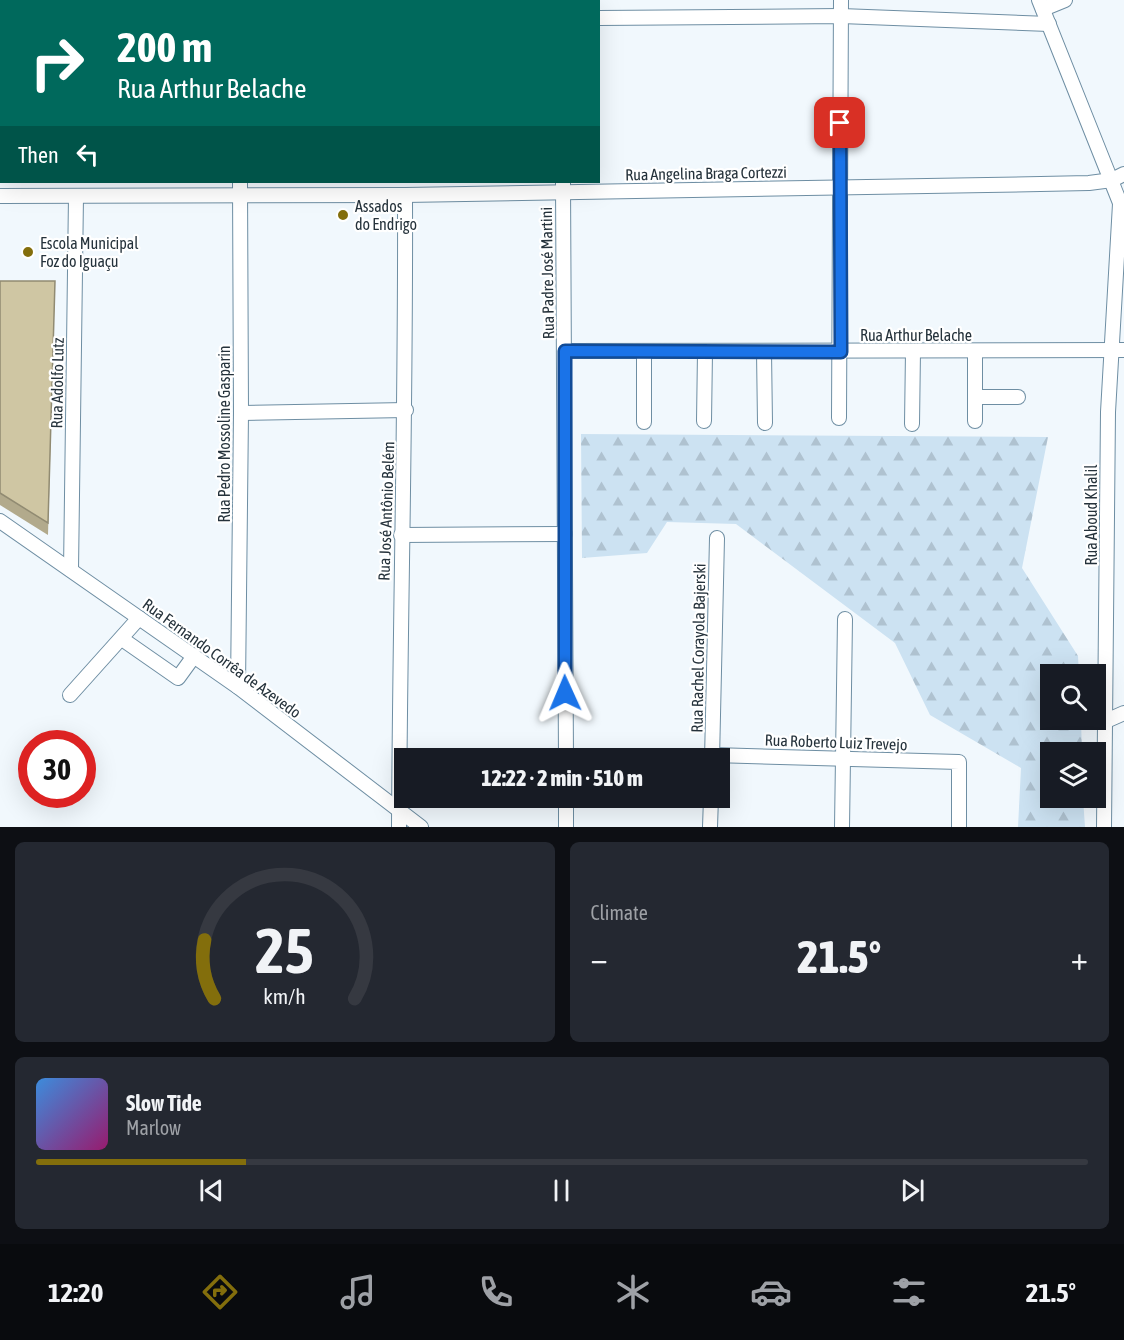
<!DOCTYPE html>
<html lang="en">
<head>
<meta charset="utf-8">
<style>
  :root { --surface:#171b24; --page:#242831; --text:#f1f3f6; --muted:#9ea1a6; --line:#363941; --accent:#836e0c }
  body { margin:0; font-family:"Asap Condensed",sans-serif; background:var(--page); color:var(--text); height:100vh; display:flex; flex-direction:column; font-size:22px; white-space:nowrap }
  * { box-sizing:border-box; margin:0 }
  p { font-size:20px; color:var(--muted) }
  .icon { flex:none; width:33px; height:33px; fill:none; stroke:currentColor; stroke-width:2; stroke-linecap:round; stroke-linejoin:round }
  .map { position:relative; height:827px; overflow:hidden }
  .drawer { display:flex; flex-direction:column; gap:15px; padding:15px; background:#0d0f14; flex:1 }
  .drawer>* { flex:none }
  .banner { position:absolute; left:0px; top:0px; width:600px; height:183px; box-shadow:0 6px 24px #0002; background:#00695c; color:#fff; overflow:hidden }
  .fabs { position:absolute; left:1040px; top:664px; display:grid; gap:12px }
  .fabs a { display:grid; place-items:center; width:66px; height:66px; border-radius:0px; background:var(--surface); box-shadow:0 6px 24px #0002; font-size:30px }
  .speed { position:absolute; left:18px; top:730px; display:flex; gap:12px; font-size:30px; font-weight:700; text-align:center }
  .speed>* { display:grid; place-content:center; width:78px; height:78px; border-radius:50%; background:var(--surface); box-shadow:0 6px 24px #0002; line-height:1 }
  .speed .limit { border:9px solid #d22; background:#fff; color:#111 }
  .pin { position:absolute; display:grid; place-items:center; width:51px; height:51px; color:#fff; margin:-26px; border-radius:12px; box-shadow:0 3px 9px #0006 }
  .me { position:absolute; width:66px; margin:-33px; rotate:359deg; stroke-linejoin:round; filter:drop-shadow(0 0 4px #0008) }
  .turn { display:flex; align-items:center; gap:21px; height:126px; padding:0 18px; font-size:27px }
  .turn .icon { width:78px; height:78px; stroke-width:2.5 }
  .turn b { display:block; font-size:42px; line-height:51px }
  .then { display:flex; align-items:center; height:57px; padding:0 18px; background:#0003; gap:12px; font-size:22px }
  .big { font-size:45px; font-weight:800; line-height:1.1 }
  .drawer .widget { flex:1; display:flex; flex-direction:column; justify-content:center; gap:9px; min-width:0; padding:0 21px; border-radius:9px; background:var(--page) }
  .drawer .dial { align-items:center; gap:0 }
  .dial svg { height:156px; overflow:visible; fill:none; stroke:var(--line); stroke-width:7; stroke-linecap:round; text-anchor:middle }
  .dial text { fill:var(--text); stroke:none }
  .song { display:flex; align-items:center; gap:18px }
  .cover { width:72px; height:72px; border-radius:9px; background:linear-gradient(135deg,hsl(210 70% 55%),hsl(320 70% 35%)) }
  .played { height:6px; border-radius:3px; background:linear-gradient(90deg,var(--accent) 20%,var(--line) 20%) }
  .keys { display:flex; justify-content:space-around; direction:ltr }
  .heat { display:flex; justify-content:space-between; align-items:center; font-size:33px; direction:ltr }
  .drawer .tiles { flex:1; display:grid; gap:15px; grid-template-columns:1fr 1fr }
  .widget:last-child { grid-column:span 2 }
  .trip { position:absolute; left:394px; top:748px; width:336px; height:60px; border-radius:0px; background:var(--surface); box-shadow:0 6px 24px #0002; font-weight:800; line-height:60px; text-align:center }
  .tabs { display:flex; height:96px; justify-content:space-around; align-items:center; background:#090b0e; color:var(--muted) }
  .tabs .icon { width:42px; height:42px }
  .tabs .active { color:var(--accent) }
  .tabs b { font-size:27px; color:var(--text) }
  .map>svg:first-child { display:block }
</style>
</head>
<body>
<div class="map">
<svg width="1124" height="827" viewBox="0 0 1124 827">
  <defs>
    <pattern id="forest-firs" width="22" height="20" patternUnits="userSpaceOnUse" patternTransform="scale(1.5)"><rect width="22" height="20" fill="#cce2f2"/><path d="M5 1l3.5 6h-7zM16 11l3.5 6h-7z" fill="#afc2d0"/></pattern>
  </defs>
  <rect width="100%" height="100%" fill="#f1f8fd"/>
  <path fill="url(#forest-firs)" d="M581 434 1048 437 1022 568 1078 656 1079 675H1050V720H1081L1082 753H1050V798H1083L1085 827H1018L1021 768 930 715 895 643 736 524 667 522 647 553 582 558Z"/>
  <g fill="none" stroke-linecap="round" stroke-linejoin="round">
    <g stroke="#6e8ea3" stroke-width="16">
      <g id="street">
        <path d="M258 0V2"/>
        <path d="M567 0V2"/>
        <path d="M1039 0 1124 213"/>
        <path d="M1043 9 1065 0"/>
        <path d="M598 18 841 16 1049 24"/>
        <path d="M0 23H2"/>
        <path d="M563 182 566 759"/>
        <path d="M0 196 405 195 987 185 1089 183 1112 180 1124 174"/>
        <path d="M565 351 1124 350"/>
        <path d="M644 351V422"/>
        <path d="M764 352 765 423"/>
        <path d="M975 397H1018"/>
        <path d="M241 413 406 410"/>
        <path d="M839 418 841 0"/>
        <path d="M704 421 705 352"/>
        <path d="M975 421V351"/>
        <path d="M912 424 913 351"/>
        <path d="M0 521 238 687 421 827"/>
        <path d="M401 535 565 534"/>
        <path d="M71 570 76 196"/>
        <path d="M122 639 178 678 194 656"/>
        <path d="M238 687 241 413 240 182"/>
        <path d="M70 695 139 618"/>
        <path d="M1106 721 1124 713"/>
        <path d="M713 755 959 762V827"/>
        <path d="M712 759 717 538"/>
        <path d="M399 827C400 616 406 406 405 195"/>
        <path d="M566 827V798"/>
        <path d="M710 827 711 798"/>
        <path d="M842 827 845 619"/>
        <path d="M1104 827 1108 412 1120 204"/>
      </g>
    </g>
    <use href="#street" stroke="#fff" stroke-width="14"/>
  </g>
  <g fill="#b2aa8c">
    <rect x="0" y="116" width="2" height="57"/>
    <path d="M0 281H55L48 535 0 505Z"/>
  </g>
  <g fill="#cfc6a3" stroke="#918b72" stroke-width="1.5">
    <rect x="0" y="116" width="2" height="44"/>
    <path d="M0 281H55L48 523 0 493Z"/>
  </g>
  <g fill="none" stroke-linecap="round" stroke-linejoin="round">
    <g stroke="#114b97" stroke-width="15">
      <path id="route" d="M565 693V351L841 352 840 123"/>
    </g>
    <use href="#route" stroke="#1a73e8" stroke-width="10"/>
  </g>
  <g fill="#836e0c" stroke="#fff" stroke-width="2">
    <circle cx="343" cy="215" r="6"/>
    <circle cx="28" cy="252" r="6"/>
  </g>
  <g text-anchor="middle" stroke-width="4.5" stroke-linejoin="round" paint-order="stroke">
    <g font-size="16" fill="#25323b" stroke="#fff">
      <text transform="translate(706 173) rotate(-1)" y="6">Rua Angelina Braga Cortezzi</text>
      <text transform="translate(547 273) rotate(-91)" y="6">Rua Padre José Martini</text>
      <text x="916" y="341">Rua Arthur Belache</text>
      <text transform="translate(57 383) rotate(-89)" y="6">Rua Adolfo Lutz</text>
      <text transform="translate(224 434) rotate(-90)" y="6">Rua Pedro Mossoline Gasparin</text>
      <text transform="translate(386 511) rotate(-88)" y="6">Rua José Antônio Belém</text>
      <text transform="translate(1091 515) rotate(-90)" y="6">Rua Aboud Khalil</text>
      <text transform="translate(698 648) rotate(-89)" y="6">Rua Rachel Corayola Bajerski</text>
      <text transform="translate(222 658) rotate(36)" y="6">Rua Fernando Corrêa de Azevedo</text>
      <text transform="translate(836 742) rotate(2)" y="6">Rua Roberto Luiz Trevejo</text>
    </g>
    <g font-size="16" fill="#25323b" stroke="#fff" text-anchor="start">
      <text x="355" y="212">Assados<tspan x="355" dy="18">do Endrigo</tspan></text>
      <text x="40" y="249">Escola Municipal<tspan x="40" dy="18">Foz do Iguaçu</tspan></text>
    </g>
  </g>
</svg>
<div class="fabs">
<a><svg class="icon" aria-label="search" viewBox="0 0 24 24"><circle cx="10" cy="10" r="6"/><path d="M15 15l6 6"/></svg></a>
<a><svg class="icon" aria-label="layers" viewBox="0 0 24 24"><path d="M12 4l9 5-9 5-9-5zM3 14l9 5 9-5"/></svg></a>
</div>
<div class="speed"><div class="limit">30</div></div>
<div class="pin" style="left:840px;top:123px;background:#d93025"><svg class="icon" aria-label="arrive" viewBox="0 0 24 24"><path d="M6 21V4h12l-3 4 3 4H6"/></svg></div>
<svg class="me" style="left:565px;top:693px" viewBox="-20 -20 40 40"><path d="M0-17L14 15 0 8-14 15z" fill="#1a73e8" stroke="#fff" stroke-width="4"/></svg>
<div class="trip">12:22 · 2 min · 510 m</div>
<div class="banner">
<div class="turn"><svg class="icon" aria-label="right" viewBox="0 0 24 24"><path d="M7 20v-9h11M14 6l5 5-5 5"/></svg><div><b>200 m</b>Rua Arthur Belache</div></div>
<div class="then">Then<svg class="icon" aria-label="left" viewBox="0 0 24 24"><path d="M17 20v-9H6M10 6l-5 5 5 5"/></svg></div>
</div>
</div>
<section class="drawer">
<div class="tiles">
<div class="widget dial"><svg viewBox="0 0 100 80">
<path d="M14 69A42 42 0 1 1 86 69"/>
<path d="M14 69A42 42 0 0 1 9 39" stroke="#836e0c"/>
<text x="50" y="56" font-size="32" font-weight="700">25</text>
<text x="50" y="72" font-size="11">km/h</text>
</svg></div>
<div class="widget"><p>Climate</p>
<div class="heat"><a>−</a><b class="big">21.5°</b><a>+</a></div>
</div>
<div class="widget">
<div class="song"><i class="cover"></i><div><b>Slow Tide</b><p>Marlow</p></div></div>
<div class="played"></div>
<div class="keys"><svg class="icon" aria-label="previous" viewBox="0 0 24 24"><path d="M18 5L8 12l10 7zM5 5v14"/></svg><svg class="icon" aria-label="pause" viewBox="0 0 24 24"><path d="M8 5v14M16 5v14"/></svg><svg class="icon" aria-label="next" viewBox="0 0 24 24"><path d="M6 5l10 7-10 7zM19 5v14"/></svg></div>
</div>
</div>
</section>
<nav class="tabs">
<b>12:20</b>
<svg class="icon active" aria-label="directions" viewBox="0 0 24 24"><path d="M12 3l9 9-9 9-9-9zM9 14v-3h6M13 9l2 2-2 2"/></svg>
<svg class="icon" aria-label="music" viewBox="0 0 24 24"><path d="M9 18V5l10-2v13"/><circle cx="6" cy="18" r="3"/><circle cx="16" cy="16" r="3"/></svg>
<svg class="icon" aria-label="phone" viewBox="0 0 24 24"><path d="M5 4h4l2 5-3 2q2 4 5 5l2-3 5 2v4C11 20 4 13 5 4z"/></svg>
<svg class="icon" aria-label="climate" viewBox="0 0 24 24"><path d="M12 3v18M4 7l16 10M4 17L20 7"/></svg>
<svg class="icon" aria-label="car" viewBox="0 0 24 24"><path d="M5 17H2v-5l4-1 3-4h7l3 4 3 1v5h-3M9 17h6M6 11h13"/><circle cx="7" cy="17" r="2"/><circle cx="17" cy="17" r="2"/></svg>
<svg class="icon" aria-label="filters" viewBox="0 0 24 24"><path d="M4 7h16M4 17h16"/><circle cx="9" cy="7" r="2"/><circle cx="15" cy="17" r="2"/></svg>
<b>21.5°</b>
</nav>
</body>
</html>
